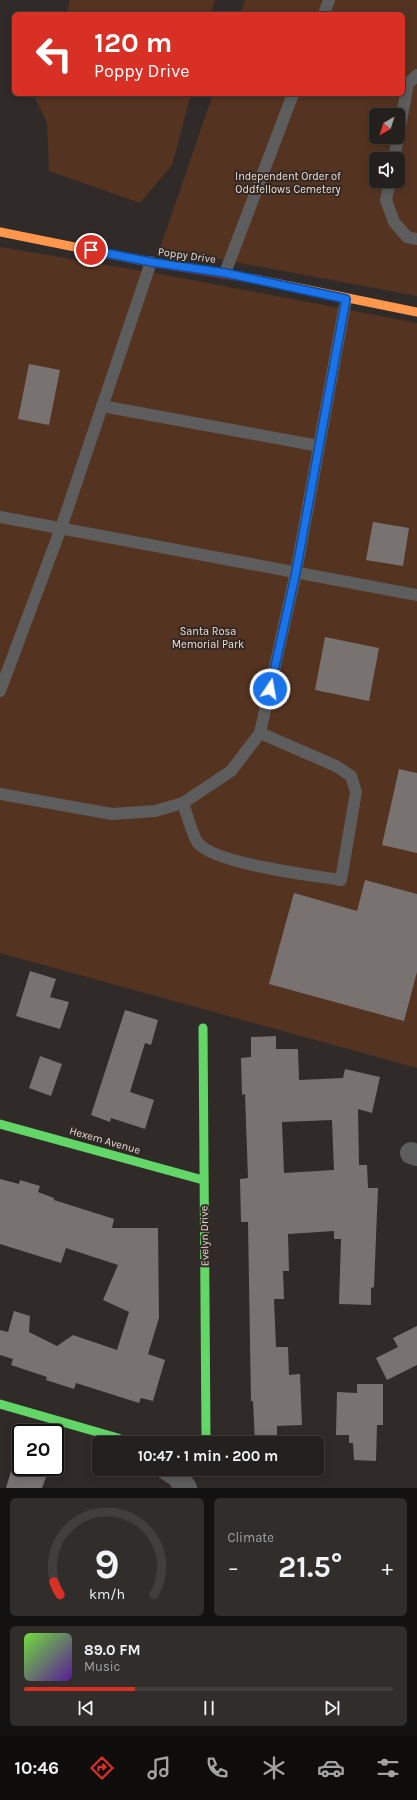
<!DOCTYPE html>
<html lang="en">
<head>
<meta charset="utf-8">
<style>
  :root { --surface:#24201e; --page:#302d2b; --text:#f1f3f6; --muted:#a3a3a4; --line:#413e3c; --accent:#d93025 }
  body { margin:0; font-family:Karla,sans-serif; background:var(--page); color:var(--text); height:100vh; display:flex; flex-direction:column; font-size:15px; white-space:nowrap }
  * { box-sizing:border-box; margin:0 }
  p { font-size:13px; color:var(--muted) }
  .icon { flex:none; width:22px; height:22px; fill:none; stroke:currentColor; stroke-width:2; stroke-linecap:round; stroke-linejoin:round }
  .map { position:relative; height:1488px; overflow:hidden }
  .sheet { display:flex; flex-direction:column; gap:10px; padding:10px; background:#141210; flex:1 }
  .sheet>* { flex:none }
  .top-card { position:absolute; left:12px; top:12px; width:393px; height:84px; border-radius:6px; box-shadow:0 2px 10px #0003,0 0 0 1px var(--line); background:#d93025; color:#fff; overflow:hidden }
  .needle { width:26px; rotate:219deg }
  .buttons { position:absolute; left:369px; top:108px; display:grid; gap:8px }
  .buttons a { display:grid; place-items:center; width:36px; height:36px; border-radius:6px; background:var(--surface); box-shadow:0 2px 10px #0003,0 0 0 1px var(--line); font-size:20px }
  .speed { position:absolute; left:12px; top:1424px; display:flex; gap:8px; font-size:20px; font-weight:700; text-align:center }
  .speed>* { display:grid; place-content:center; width:52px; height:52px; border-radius:50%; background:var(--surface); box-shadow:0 2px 10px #0003,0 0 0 1px var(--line); line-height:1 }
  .speed .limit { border:2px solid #111; border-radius:6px; background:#fff; color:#111 }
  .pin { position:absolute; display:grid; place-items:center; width:34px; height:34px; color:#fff; margin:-17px; border:2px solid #fff; border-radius:50%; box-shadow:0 1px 4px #0007 }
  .me { position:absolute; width:44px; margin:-22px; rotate:12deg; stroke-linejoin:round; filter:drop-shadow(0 0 3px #0008) }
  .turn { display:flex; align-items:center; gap:14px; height:84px; padding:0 16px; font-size:18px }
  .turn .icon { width:52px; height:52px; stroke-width:2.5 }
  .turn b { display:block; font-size:28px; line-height:34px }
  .big { font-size:30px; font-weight:700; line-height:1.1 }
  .sheet .tile { flex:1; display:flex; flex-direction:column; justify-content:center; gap:6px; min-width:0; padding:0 14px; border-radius:6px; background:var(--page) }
  .sheet .dial { align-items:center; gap:0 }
  .dial svg { height:104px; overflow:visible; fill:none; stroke:var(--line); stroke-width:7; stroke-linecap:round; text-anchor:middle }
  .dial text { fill:var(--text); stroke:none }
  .song { display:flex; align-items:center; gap:12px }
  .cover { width:48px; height:48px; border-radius:6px; background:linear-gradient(135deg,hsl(100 70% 55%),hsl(270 70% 35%)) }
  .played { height:4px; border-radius:2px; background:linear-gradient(90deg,var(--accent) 30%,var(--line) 30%) }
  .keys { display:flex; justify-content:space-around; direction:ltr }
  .heat { display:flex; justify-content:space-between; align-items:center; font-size:22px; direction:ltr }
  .sheet .tiles { flex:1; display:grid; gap:10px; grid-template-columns:1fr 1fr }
  .tile:last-child { grid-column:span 2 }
  .trip { position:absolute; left:92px; top:1436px; width:232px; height:40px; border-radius:6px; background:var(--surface); box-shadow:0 2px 10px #0003,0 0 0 1px var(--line); font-weight:700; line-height:40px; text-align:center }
  .tab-bar { display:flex; height:64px; justify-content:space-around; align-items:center; background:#0e0d0c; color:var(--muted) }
  .tab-bar .icon { width:28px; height:28px }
  .tab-bar .current { color:var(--accent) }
  .tab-bar b { font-size:18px; color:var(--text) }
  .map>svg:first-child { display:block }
</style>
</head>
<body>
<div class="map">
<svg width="417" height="1488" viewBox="0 0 417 1488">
  <rect width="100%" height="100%" fill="#302a28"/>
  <g fill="#553321" fill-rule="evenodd">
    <path d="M70 0H215L211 14H66Z"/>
    <path d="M245 0H417V296L160 248 213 94H403V14H240ZM376 115H398V137H376ZM376 159H398V181H376Z"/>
    <path d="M33 94H191L172 165 140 203 49 171 47 122Z"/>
    <path d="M0 247 166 275 417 323V1068L0 953Z"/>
  </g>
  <g fill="#787371" fill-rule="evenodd">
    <path d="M29 364 60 370 49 425 18 419Z"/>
    <path d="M373 522 409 528 403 566 366 560Z"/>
    <path d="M325 637 379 648 369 701 315 690Z"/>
    <path d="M399 769 417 773V853L382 845Z"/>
    <path d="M365 880 417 894V972L404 1021 269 984 294 893 357 911Z"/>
    <path d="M30 971 56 979 50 997 69 1002 60 1029 16 1016Z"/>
    <path d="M125 1010 158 1020 151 1045 145 1043 130 1092 154 1100 145 1129 111 1118 110 1122 91 1115Z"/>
    <path d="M276 1036V1049H298L299 1080 343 1078 345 1069 380 1077 372 1113 358 1109 359 1165H367L368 1188H378L374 1287 371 1288V1305L339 1304 341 1239H334V1231L288 1234 289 1271H283L284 1299H274L276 1347H288L289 1375 300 1374 302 1425 277 1426V1443H255L253 1401H251L248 1222H241L240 1179 248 1178 245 1094 242 1095 241 1058 251 1057V1037ZM332 1120 334 1170 284 1173 282 1122Z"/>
    <path d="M40 1056 62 1064 51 1096 29 1088Z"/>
    <path d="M0 1179 19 1184 20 1180 40 1186 38 1192 54 1198V1200L114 1219 112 1228H158L159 1318 148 1354 165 1360 153 1401 141 1398 139 1403 76 1383 74 1389 46 1380 47 1377 11 1365 13 1359 0 1355V1330L8 1332 14 1311 30 1316 29 1332 57 1346 73 1335 117 1350 129 1312 103 1300 118 1265 66 1248 61 1263 0 1244Z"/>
    <path d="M417 1326V1365L387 1380 376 1358 398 1347 393 1338Z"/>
    <path d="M357 1384H383V1425H377L376 1461 354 1460 353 1443H349V1435H336L337 1392 357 1393Z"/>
    <path d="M14 1461 21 1464V1467H32L48 1472 42 1488H6Z"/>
  </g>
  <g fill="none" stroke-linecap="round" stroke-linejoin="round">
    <g stroke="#5d5d5d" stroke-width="12">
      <path d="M324 14 329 0"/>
      <path d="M398 137 408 84 417 75"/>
      <path d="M394 159 398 137"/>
      <path d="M390 181 386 200 394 222 407 237 417 239"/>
      <path d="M225 273 293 94"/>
      <path d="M102 406 319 446"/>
      <path d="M0 517 417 595"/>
      <path d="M0 691 61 528 151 262"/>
      <path d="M0 794 112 814 155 811 183 803 231 771 260 733 296 572 346 299"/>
      <path d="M183 803C186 812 193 837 198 843 215 864 311 875 341 880L356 792 351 776 336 766 260 733"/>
    </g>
    <g stroke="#5d5d5d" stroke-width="22">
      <path d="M411 1153 417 1155"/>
      <path d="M166 1469 177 1476 186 1488"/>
    </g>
    <g stroke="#63d668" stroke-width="9">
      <path d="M0 1124 203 1180"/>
      <path d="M0 1404 118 1438 126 1443"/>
      <path d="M201 1443 206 1437 203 1028"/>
    </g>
    <g stroke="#ff974d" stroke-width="9">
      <path d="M0 232 149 262"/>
      <path d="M255 279 417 312"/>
    </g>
    <path stroke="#b3261e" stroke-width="9" d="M149 262 255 279"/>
  </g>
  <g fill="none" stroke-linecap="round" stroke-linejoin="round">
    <g stroke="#114b97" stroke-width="10">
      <path id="route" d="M91 250 151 262 225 273 346 299 296 572 270 689"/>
    </g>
    <use href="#route" stroke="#1a73e8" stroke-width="7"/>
  </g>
  <g text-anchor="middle" stroke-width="4" stroke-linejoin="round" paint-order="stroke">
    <g font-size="11" fill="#f1ddd4" stroke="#332924">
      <text x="288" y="180">Independent Order of<tspan x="288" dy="13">Oddfellows Cemetery</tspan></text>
      <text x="208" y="635">Santa Rosa<tspan x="208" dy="13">Memorial Park</tspan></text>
    </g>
    <g font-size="11" fill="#e2dbd8" stroke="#332924">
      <text transform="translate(187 255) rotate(8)" y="4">Poppy Drive</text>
      <text transform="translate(105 1140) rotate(16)" y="4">Hexem Avenue</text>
      <text transform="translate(204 1236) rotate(-91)" y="4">Evelyn Drive</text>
    </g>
  </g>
</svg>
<div class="buttons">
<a><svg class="needle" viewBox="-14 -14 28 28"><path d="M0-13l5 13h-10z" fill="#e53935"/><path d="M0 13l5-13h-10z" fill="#a3a3a4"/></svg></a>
<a><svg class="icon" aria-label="sound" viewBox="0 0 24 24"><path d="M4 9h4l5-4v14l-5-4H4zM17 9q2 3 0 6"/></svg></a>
</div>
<div class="speed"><div class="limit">20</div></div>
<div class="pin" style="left:91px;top:250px;background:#d93025"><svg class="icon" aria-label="arrive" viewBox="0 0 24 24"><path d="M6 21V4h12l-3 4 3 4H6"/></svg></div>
<svg class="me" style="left:270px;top:689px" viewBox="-20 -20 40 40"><circle r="17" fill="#1a73e8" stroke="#fff" stroke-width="3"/><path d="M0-11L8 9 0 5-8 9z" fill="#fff"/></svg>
<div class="trip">10:47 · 1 min · 200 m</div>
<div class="top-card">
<div class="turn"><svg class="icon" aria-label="left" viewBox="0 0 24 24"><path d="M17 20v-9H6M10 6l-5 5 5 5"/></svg><div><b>120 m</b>Poppy Drive</div></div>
</div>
</div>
<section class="sheet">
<div class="tiles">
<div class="tile dial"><svg viewBox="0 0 100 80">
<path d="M14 69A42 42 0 1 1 86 69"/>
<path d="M14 69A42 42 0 0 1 9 59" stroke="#d93025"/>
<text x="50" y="56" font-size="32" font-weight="700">9</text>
<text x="50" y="72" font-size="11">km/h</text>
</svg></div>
<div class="tile"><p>Climate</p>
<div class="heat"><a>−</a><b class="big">21.5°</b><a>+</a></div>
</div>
<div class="tile">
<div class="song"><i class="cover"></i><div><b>89.0 FM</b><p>Music</p></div></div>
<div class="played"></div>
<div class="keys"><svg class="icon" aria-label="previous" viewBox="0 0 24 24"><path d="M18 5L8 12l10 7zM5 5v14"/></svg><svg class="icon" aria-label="pause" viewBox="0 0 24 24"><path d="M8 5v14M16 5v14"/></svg><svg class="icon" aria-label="next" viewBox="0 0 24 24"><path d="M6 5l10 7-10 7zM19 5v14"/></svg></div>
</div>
</div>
</section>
<nav class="tab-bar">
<b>10:46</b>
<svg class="icon current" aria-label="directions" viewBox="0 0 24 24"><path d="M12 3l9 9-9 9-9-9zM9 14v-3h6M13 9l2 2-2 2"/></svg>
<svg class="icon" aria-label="music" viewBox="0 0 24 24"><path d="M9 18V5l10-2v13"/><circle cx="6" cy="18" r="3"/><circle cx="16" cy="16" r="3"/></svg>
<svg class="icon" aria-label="phone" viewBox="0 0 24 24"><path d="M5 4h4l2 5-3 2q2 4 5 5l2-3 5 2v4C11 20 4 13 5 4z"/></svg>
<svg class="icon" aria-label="climate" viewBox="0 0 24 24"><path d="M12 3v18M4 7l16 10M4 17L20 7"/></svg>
<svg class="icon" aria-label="car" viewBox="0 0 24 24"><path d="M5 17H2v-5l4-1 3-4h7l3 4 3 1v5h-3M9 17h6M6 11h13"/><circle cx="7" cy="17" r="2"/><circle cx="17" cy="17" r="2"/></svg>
<svg class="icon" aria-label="filters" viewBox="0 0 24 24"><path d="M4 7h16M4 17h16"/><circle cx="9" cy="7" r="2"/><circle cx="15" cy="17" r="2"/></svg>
</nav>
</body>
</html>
